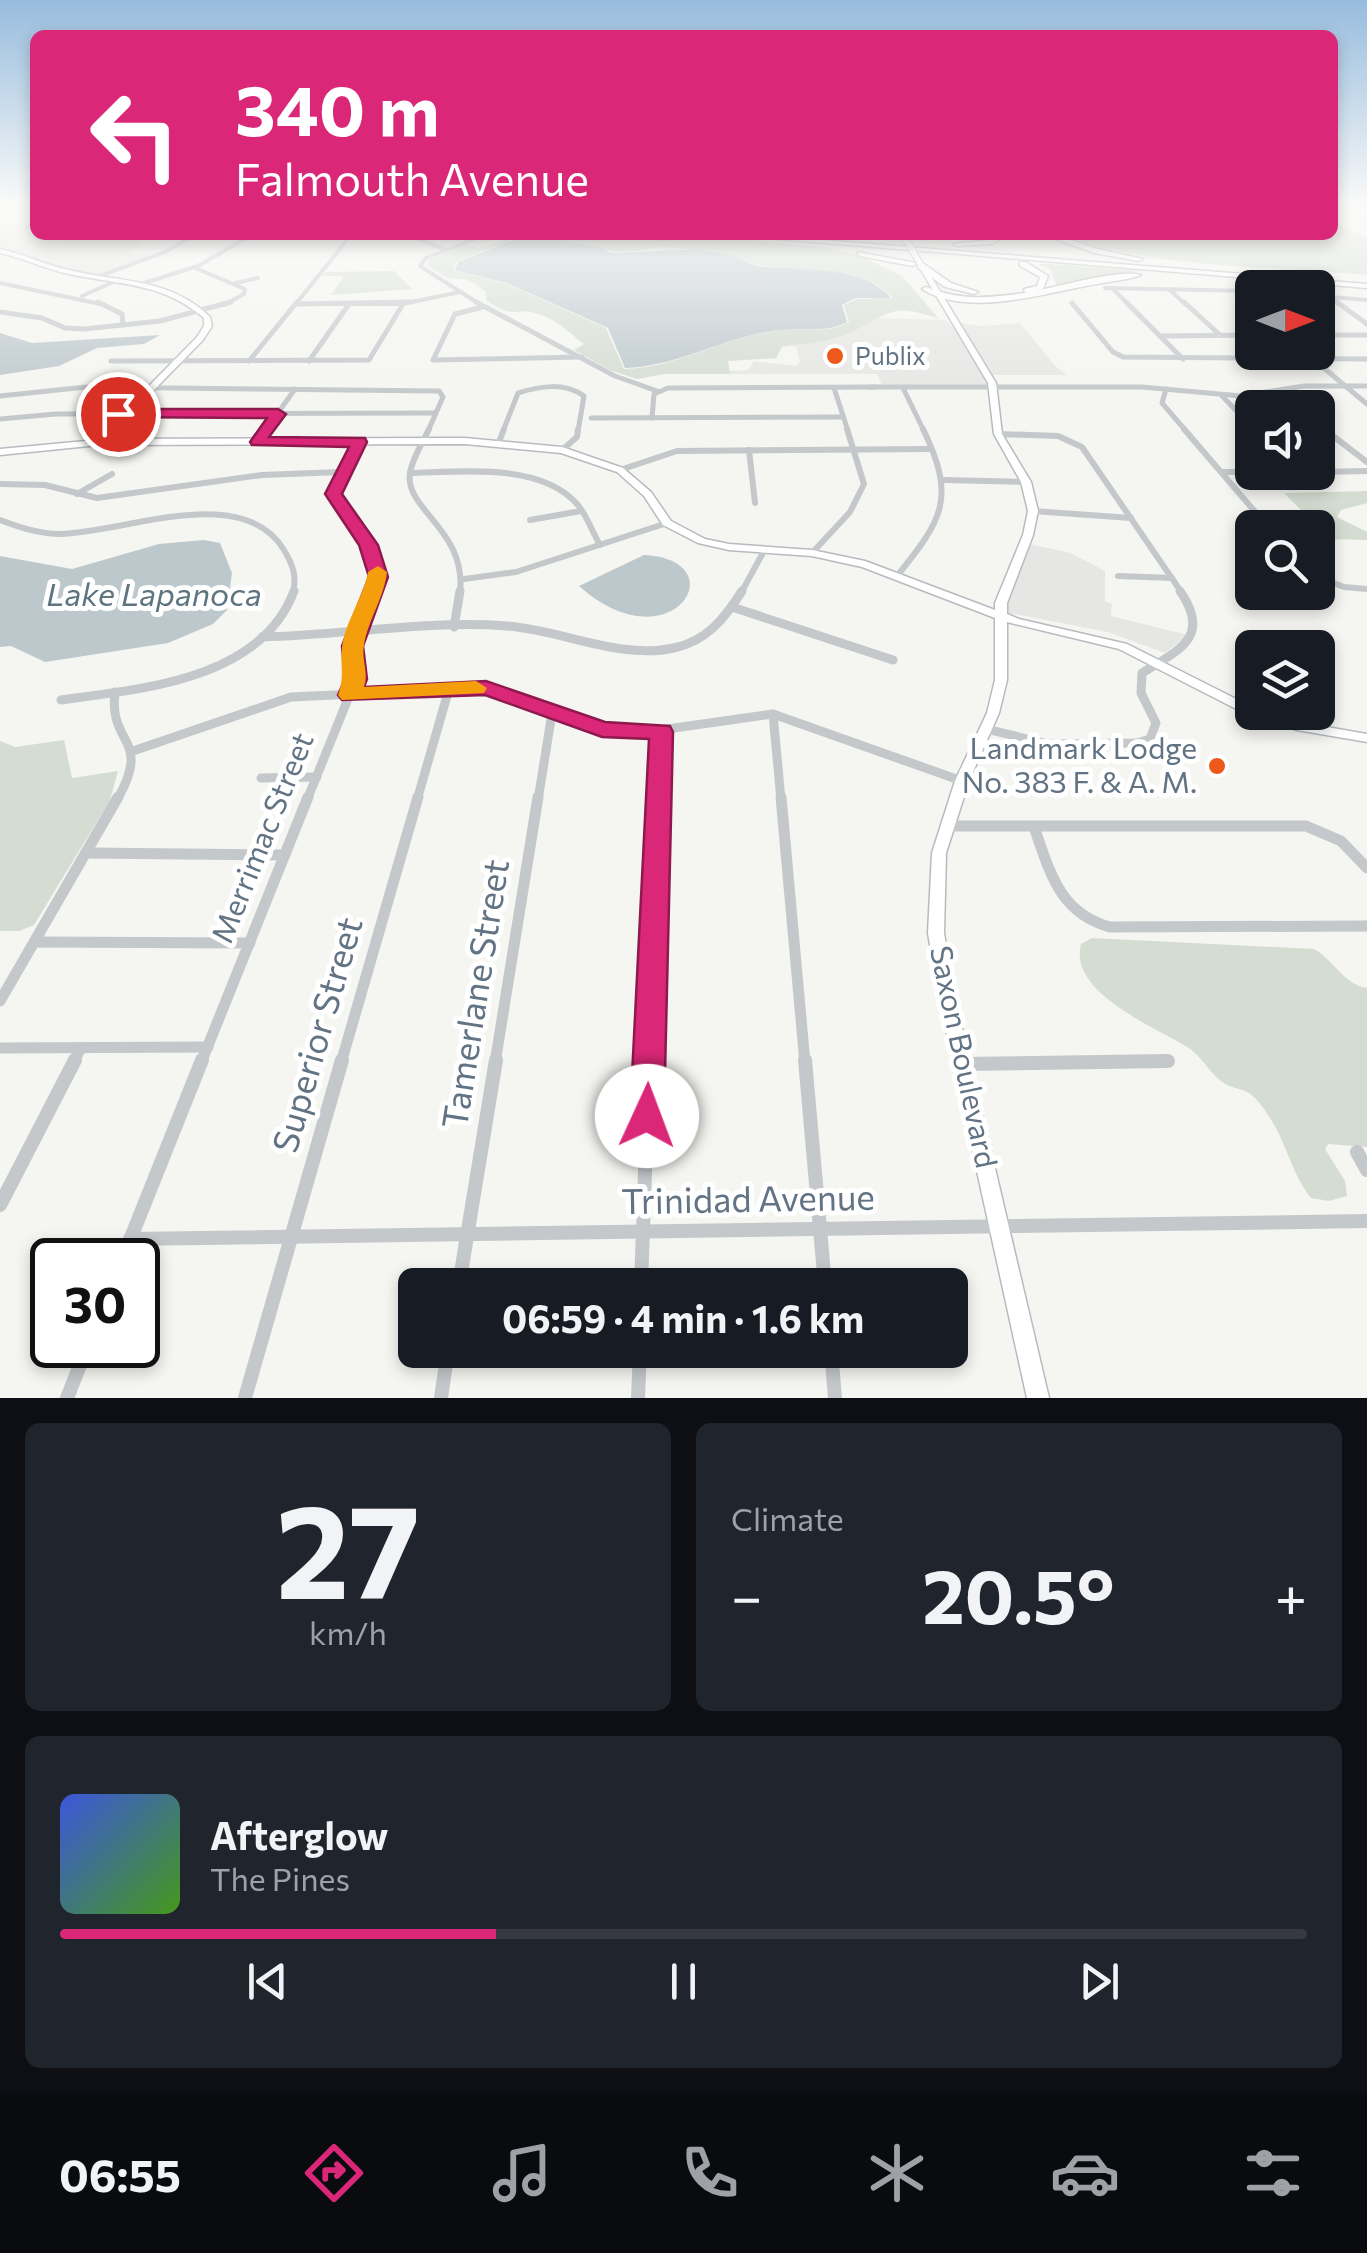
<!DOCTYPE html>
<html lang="en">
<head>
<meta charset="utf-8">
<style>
  :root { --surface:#171b24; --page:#20242c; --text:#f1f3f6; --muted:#9ea1a6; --line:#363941; --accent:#db2777 }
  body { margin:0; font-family:Commissioner,sans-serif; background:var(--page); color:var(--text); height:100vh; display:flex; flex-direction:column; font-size:38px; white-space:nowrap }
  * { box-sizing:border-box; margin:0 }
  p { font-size:32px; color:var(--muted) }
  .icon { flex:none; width:55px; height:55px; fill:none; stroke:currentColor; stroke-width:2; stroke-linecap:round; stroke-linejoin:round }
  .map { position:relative; height:1398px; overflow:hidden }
  .drawer { display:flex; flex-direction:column; gap:25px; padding:25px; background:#0d0f14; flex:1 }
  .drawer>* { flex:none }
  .guide { position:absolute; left:30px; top:30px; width:1308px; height:210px; border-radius:15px; box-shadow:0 5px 15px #0003; background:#db2777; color:#fff; overflow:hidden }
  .needle { width:65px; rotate:90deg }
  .buttons { position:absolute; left:1235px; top:270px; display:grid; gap:20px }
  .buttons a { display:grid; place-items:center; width:100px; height:100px; border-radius:15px; background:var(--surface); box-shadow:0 5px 15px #0003; font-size:50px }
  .speed { position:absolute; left:30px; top:1238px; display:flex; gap:20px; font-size:50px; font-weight:700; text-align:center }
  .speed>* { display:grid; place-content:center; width:130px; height:130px; border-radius:50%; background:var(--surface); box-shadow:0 5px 15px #0003; line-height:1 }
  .speed .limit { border:5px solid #111; border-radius:15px; background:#fff; color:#111 }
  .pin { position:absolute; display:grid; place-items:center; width:85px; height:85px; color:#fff; margin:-42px; border:5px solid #fff; border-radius:50%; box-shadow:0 2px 10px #0007 }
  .me { position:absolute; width:110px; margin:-55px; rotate:2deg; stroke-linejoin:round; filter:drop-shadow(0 0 8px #0008) }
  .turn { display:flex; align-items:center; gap:35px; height:210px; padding:0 40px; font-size:45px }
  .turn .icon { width:130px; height:130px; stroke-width:2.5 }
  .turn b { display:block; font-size:70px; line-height:85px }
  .big { font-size:75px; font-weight:700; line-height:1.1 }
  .drawer .widget { flex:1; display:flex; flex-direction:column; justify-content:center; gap:15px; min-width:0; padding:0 35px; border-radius:15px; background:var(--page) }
  .drawer .dial { align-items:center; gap:0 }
  .dial b { font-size:130px; line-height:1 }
  .song { display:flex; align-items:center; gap:30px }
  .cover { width:120px; height:120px; border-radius:15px; background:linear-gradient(135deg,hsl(230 70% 55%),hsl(100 70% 35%)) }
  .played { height:10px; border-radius:5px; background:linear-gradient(90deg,var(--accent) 35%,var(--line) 35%) }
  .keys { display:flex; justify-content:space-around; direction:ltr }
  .heat { display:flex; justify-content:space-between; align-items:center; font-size:55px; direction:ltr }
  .drawer .tiles { flex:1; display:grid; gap:25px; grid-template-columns:1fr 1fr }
  .widget:last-child { grid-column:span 2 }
  .trip { position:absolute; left:398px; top:1268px; width:570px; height:100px; border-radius:15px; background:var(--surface); box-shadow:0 5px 15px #0003; font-weight:700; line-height:100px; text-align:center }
  .tabs { display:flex; height:160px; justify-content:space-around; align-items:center; background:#090b0e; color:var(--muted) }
  .tabs .icon { width:70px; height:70px }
  .tabs .on { color:var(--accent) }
  .tabs b { font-size:45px; color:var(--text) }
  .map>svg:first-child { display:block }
</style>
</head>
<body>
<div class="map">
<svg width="1367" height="1398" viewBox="0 0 1367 1398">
  <rect width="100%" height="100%" fill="#f5f5f1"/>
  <g fill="#e6e7e5">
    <path d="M0 222 35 223V235H118L146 243 128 253 152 256 97 276 59 268 0 250Z"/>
    <path d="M875 318 945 320 956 329 990 385H882L877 374H730L729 371 748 370 754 361 797 366 800 361 796 347 790 346 851 332Z"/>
    <path d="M959 323 981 326 1020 323 1056 367 1067 375H990Z"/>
    <path d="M1029 544 1071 553 1105 571V601L1112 604 1111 616 1188 635 1165 653 1108 632 1004 612Z"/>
  </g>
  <g fill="#d5ddd2">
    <path d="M1333 222 1367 237V275C1273 266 1150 269 1063 235H1332Z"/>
    <path d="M522 235 456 262 453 270 505 283 606 328 624 369C679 368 725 336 781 330 805 328 828 334 849 322L844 305 856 299 893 298C857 259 800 277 754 264 724 256 694 248 663 247 642 247 622 259 603 247L531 235H692L823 247 859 255 902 276 939 319C891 302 892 313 851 332 831 342 804 343 782 347L776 358 728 361 730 374H664L637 379 610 370 574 350 584 344C568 332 558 320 538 314 513 306 517 321 486 300V292C473 281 465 277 449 279L428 266 429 260 466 245 479 248Z"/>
    <path d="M1038 264H1050L1137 271 1057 287 1051 270Z"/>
    <path d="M394 271 412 289 331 295 344 276H322L325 272Z"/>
    <path d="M1367 491V503L1341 510 1337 517 1367 532V540L1330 539 1284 493Z"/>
    <path d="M64 740 72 778 118 771 110 800 34 925 19 931H0V741L15 747Z"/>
    <path d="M1092 938 1314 949C1334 960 1344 985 1367 988V1147L1328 1144 1325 1149 1345 1181 1347 1196 1329 1201 1311 1198C1292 1174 1288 1148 1273 1123 1267 1113 1259 1100 1249 1093 1240 1088 1229 1088 1221 1081 1209 1072 1202 1057 1189 1048 1155 1027 1068 993 1081 944Z"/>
  </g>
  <g fill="#bdc8cd">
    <path d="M526 235 602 247 611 253C650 253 689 245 728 255 739 257 748 264 758 266 802 273 859 262 891 298H855L842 305 847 322C825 334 802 327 778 330 724 337 677 367 625 368L608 328 507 283 455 270 458 262Z"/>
    <path d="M0 333 32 343 160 335 144 344 97 348 59 366 0 375Z"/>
    <path d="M204 540 220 543 232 573 227 610 213 624 168 643 45 662 11 646 0 647V556L72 569 159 544Z"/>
    <path d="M644 555C739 560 671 668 579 586Z"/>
  </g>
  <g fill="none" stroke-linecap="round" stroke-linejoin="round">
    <g stroke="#b6bbc0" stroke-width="3">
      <g id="secondary">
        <path d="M893 235H899L900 238 895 239Z"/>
        <path d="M0 249C24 254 45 265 69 270 121 283 169 277 210 317L212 326 203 340 106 439 465 438 562 447 623 468 651 492 671 521 705 539 729 544 812 550 865 561 995 610V603L1023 535 1028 511 1021 482 994 434 988 383 911 253 916 252 996 383 1002 434 1031 482 1038 511 1033 535 1007 603V614L1019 619 1127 644 1252 707V712H1268L1298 722 1367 734V742L1297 730 1248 715 1119 649 1007 622V680L999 713 969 781 946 853 944 933 954 994 1049 1398H1027L938 994 928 933 932 853 955 781 987 713 995 680V618L862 567 812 556 729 550 698 543 663 525 644 496 617 472 561 453 465 444 99 445 0 455V449L96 440 197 337 204 326V318C162 282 119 285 69 274 45 269 24 258 0 253Z"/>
      </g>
    </g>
    <g stroke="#b6babd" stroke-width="3">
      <g id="highway">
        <path d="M730 235H759L1367 284V288Z"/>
        <path d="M1000 235H1009L991 244 957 246 953 244 990 240Z"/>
        <path d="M1045 235H1055L1098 249 1143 259 1139 261 1094 253Z"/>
        <path d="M857 252 912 262 916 264 912 266 860 256Z"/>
        <path d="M1020 262H1026L1048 276 1043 289 1035 291C1062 286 1118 269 1141 275 1125 281 1104 282 1086 286 1038 295 966 317 922 289L926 287C963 301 986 298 1025 293L1024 289 1037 286 1040 277 1020 266Z"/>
        <path d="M918 264H924L951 283 978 292 974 294 945 287 918 268Z"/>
      </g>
    </g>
    <g stroke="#c4c8cb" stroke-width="4">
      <path d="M408 235 446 250"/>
      <path d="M248 238 299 235"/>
      <path d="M193 267 245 289 244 294 224 305"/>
      <path d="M97 277 165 252 195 235"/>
      <path d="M0 283 105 305"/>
      <path d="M144 283 198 266 251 235"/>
      <path d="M236 283 258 278"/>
      <path d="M1105 288 1252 291"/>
      <path d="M1113 289 1129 305"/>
      <path d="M1169 289 1186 305"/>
      <path d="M82 296 120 279"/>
      <path d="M1318 296 1367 300"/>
      <path d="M1331 298 1340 305"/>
      <path d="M296 304H402L460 292"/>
      <path d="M295 305 351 235"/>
      <path d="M481 305 420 266 426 258 485 235"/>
    </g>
    <g stroke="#c4c8cb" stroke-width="5">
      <path d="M98 302 122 314 123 325"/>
      <path d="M476 302 615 376 657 391"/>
      <path d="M1126 302 1183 359"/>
      <path d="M1184 302 1220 335"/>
      <path d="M1337 302 1367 324"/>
      <path d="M1072 303 1113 352 1123 357 1367 359"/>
      <path d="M296 304 411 302"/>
      <path d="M483 307 455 314 433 360 582 357"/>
      <path d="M0 312 42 318 65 328 84 329 160 321 231 302"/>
      <path d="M1318 335H1367"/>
      <path d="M1160 336 1252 335"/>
      <path d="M1313 359 1367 404"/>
      <path d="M111 361 369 360 403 304"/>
      <path d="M249 361 297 302"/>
      <path d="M309 361 349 304"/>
      <path d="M870 387H1142L1241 396 1304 386H1367"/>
      <path d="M834 388 848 431"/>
      <path d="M903 388 924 431"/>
      <path d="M1166 389 1162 403 1186 431"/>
      <path d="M1272 393 1299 408"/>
      <path d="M0 396 86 387 439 391 443 397 428 431"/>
      <path d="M1222 396 1252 427"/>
      <path d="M591 418 843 417"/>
      <path d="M652 418 654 394 668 388 876 387"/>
      <path d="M0 419 56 414 435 413"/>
      <path d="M1318 424 1327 431"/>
      <path d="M265 431 295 389"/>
      <path d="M503 431 518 393C540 386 564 382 584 396L578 431"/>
    </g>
    <g stroke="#c4c8cb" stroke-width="6">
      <path d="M429 429C423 442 412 459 410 473 404 510 467 529 460 593"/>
      <path d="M1184 429 1269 528"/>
      <path d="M1324 429 1367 462"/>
      <path d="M998 434 1058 436 1082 447 1182 593"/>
      <path d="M258 442 267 429"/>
      <path d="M359 442 334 493C353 522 386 557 372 593"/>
      <path d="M499 442 504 429"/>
      <path d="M562 450 577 437 578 429"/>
      <path d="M749 450 755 503"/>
      <path d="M620 470 677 451 929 449"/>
      <path d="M1222 472H1252"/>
      <path d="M1318 472 1367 471"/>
      <path d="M410 473C460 472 540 462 577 504 587 515 592 532 600 545"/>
      <path d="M944 480 1026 482"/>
      <path d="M0 484 45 485 97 498 262 475 341 472"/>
      <path d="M77 494 112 474"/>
      <path d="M1033 511 1131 518"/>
      <path d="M0 520C19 527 39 534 60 534 125 533 242 481 284 550 293 565 297 576 293 593"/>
      <path d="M530 520 581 511"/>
      <path d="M812 553 850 512 864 484 847 429"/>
      <path d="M897 576C942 520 957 499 923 429"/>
      <path d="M1118 576 1172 578"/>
      <path d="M1318 577 1344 587 1367 589"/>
      <path d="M464 579 516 572 667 523"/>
      <path d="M741 593 764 551"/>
    </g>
    <g stroke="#c4c8cb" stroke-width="9">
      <path d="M732 607 893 660"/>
      <path d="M454 627 460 591"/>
      <path d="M262 637C344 635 426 620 507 626 562 630 619 660 674 648 707 641 725 618 742 591"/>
      <path d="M115 692C108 746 153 737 117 800"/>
      <path d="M61 700C141 689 261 680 294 591"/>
      <path d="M773 714 781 800"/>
      <path d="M986 729 1048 744 1137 743 1150 739 1156 723 1141 693 1142 673C1179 650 1212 637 1180 591"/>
      <path d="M133 751 291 697 487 688 506 692 578 723 639 733 773 714 962 781"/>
      <path d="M261 778 317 777"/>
      <path d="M307 800 356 679 352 646 373 591"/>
      <path d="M417 800 449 689"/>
      <path d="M538 800 552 713"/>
      <path d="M659 800 661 732"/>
    </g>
    <g stroke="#c4c8cb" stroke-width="11">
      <path d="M781 797 805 1063"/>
      <path d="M946 826H1306L1341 841 1367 868"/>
      <path d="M1034 827C1050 872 1059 913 1110 927L1367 926"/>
      <path d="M88 853 285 855"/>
      <path d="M35 942 250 943"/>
      <path d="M0 1001 118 797"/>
      <path d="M0 1048 208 1047"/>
      <path d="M73 1063 81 1048"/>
      <path d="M201 1063 308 797"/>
      <path d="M341 1063 418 797"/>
      <path d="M495 1063 538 797"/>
      <path d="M649 1063 659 797"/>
      <path d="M1032 1063 1168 1061"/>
    </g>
    <g stroke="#c4c8cb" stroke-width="14">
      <path d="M805 1060 825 1285"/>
      <path d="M962 1064 1168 1061"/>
      <path d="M1357 1152 1367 1170"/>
      <path d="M0 1205 75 1060"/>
      <path d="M130 1239 1367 1221"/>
      <path d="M122 1260 202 1060"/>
      <path d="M459 1285 496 1060"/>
      <path d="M641 1285 649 1060"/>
      <path d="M831 1350 835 1398"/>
      <path d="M67 1398 88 1345"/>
      <path d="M245 1398 342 1060"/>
      <path d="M441 1398 448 1350"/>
      <path d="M638 1398 640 1350"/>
    </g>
    <use href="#secondary" fill="#fff" fill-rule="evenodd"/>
    <use href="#highway" fill="#fff" fill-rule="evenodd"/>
    <g stroke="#b6bbc0" stroke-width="8" stroke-linecap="butt">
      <path id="secondary-bridge" d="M905 238 914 253"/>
    </g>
    <use href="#secondary-bridge" stroke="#fff" stroke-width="6"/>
  </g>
  <linearGradient id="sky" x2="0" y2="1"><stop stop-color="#97bcdd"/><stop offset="0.51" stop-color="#fafaf9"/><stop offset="1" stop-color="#fafaf9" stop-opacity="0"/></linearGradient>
  <rect width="1367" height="400" fill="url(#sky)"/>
  <path fill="#db2777" stroke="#8e194d" stroke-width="2.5" d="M118 409H278L286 414 269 437 365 438 367 442 342 494 378 545 388 577 363 646 367 679 364 687 486 681 605 722 670 726 673 732 664 1116 659 1127 647 1132 635 1127 630 1116 649 739 602 737 485 695 342 700 338 695 345 679 342 646 369 577 359 545 325 494 349 447 252 445 250 442 267 418 113 417V411Z"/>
  <path fill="#f59e0b" d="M378 566 387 572C384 598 368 620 364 645 361 659 369 672 364 687L476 681 487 688 484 693 342 700 338 695C345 677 340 666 342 648 345 622 363 598 368 572Z"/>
  <g fill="#ed591a" stroke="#fff" stroke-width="4">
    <circle cx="835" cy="356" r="10"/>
    <circle cx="1217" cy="766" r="10"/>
  </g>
  <g text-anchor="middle" stroke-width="10" stroke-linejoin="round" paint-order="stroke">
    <g font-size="25" fill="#627384" stroke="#fff" text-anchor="start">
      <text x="855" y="365">Publix</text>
    </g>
    <g font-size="30" fill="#627384" stroke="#fff" text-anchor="end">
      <text x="1197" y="759">Landmark Lodge<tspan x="1197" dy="34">No. 383 F. &amp; A. M.</tspan></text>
    </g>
    <g font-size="30" fill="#627384" stroke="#fff">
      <text transform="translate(263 838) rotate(-68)" y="10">Merrimac Street</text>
      <text transform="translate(963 1057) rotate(78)" y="10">Saxon Boulevard</text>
    </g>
    <g font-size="32" font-style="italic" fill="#5e7581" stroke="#fff">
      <text x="154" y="606">Lake Lapanoca</text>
    </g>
    <g font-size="35" fill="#627384" stroke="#fff">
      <text transform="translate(476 994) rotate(-81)" y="12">Tamerlane Street</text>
      <text transform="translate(318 1035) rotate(-74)" y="12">Superior Street</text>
      <text transform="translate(748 1200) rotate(-1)" y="12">Trinidad Avenue</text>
    </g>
  </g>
</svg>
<div class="buttons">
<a><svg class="needle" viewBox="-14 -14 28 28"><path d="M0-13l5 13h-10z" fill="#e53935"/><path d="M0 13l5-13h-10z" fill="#9ea1a6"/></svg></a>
<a><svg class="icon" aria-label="sound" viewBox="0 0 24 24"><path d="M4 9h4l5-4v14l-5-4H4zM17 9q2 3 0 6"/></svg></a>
<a><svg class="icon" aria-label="search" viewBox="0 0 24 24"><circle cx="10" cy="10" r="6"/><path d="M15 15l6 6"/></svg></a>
<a><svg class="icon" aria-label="layers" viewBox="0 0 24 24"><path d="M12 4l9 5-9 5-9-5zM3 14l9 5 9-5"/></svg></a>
</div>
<div class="speed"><div class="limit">30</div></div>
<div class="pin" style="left:118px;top:414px;background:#d93025"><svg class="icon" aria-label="arrive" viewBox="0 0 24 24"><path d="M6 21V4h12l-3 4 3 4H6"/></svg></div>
<svg class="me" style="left:647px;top:1116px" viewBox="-20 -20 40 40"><circle r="19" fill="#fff"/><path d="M0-13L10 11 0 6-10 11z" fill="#db2777"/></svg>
<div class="trip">06:59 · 4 min · 1.6 km</div>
<div class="guide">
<div class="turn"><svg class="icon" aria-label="left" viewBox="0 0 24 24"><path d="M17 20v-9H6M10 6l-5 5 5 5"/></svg><div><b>340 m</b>Falmouth Avenue</div></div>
</div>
</div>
<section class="drawer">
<div class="tiles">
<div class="widget dial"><b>27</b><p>km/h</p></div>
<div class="widget"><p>Climate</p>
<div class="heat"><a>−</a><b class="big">20.5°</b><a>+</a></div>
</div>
<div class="widget">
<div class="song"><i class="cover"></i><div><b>Afterglow</b><p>The Pines</p></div></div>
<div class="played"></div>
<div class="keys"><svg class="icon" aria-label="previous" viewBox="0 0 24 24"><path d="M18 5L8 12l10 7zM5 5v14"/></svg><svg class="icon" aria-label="pause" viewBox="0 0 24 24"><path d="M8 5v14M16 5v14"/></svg><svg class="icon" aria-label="next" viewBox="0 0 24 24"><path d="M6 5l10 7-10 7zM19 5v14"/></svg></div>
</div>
</div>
</section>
<nav class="tabs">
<b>06:55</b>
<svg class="icon on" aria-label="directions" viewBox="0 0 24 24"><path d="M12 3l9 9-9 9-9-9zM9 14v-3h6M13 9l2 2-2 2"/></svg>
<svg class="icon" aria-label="music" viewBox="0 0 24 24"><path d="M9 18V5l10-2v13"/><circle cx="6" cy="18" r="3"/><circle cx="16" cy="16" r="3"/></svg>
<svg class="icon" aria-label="phone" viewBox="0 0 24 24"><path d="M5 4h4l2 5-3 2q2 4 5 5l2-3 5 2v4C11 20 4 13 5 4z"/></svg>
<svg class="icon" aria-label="climate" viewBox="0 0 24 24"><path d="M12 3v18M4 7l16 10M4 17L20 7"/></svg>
<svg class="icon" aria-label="car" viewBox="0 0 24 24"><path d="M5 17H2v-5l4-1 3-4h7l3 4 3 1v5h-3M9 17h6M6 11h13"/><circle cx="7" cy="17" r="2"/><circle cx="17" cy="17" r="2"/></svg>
<svg class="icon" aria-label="filters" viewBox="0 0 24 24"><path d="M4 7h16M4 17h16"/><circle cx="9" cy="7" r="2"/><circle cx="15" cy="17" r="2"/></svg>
</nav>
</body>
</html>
